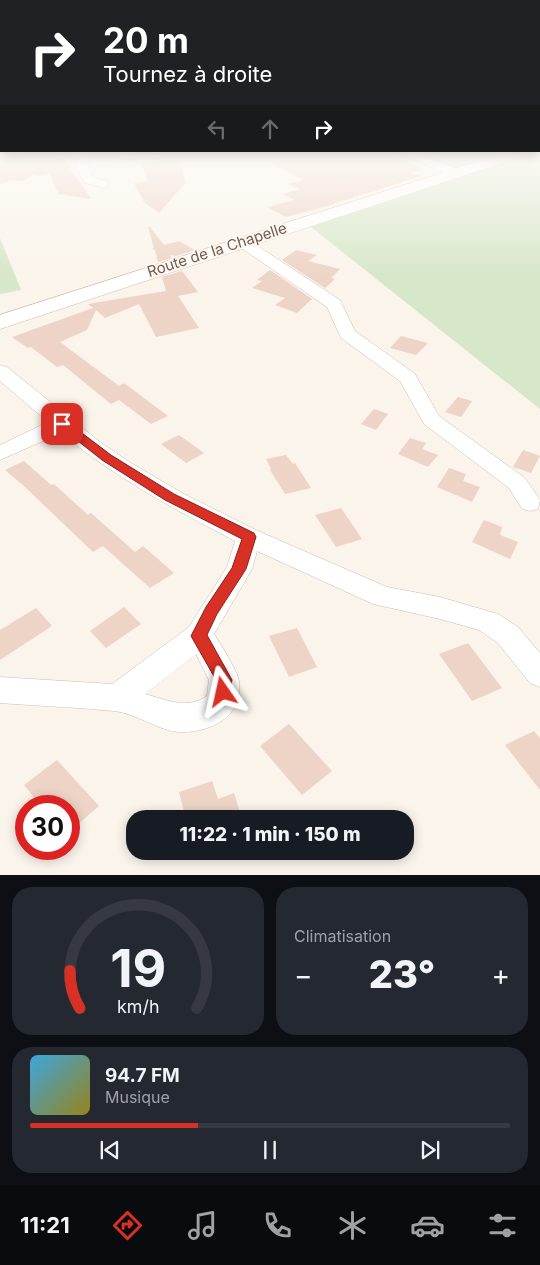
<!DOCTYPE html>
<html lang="fr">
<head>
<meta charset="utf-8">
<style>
  :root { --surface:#171b24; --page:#242831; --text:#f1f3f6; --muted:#9ea1a6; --line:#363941; --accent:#d93025 }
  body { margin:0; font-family:Inter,sans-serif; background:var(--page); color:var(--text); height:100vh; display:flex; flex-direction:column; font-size:19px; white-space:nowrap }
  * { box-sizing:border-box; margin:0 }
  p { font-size:16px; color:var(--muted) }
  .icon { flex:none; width:28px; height:28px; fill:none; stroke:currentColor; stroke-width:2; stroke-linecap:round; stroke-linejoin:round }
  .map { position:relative; height:875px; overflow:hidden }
  .details { display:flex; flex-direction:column; gap:12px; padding:12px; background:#0d0f14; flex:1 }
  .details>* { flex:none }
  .hud { position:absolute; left:0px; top:0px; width:540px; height:152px; box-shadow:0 2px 12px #0003; background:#202124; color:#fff; overflow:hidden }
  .speed { position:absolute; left:15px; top:795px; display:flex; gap:10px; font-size:25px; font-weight:700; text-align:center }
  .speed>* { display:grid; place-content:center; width:65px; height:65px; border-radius:50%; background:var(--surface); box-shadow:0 2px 12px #0003; line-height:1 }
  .speed .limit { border:8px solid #d22; background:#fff; color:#111 }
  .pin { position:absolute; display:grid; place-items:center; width:42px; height:42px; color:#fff; margin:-21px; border-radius:10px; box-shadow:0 2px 8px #0006 }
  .me { position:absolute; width:55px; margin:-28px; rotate:349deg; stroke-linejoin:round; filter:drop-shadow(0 0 4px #0008) }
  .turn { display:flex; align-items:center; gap:18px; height:105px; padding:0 20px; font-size:22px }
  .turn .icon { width:65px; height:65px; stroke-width:2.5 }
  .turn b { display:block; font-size:35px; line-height:42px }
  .lanes { display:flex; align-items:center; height:48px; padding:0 20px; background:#0003; justify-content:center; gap:25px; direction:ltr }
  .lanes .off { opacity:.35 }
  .big { font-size:38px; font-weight:800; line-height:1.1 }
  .details .card { flex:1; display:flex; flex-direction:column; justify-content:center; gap:8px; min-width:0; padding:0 18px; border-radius:20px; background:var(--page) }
  .details .dial { align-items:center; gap:0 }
  .dial svg { height:130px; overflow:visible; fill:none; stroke:var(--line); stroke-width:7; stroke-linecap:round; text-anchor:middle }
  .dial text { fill:var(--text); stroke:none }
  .song { display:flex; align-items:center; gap:15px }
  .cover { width:60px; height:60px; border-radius:8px; background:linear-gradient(135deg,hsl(200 70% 55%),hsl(50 70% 35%)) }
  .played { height:5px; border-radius:2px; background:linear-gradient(90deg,var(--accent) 35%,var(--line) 35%) }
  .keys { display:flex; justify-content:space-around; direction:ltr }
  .heat { display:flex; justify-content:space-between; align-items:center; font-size:28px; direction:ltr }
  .details .tiles { flex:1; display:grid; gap:12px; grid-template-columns:1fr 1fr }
  .card:last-child { grid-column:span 2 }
  .trip { position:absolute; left:126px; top:810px; width:288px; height:50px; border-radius:20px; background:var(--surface); box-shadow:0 2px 12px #0003; font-weight:800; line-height:50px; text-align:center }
  .dock { display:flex; height:80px; justify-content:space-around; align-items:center; background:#090b0e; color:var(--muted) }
  .dock .icon { width:35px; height:35px }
  .dock .active { color:var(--accent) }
  .dock b { font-size:22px; color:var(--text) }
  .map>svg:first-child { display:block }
</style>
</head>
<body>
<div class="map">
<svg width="540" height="875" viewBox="0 0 540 875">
  <rect width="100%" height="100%" fill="#faf4eb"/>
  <g fill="#d7e7ca">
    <path d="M416 153H540V409L311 227 469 175Z"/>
    <path d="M0 238 21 290 0 294Z"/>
  </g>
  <g fill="#edd4c6">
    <path d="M23 153H53L64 159 91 199 58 194 50 174 37 176 35 173 24 181 11 180 0 184V158Z"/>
    <path d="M252 153H386L425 169 412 173 422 176 335 203V204L286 217 267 207 295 200 282 194 299 189 287 184 303 180Z"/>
    <path d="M179 159 186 182 159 213 144 202 134 183 148 181 140 162Z"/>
    <path d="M148 227H150L164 245 179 241 195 250 176 256 170 255 172 258 158 262 155 250 152 249 154 248Z"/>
    <path d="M296 250 317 255 308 261 340 269 331 278 335 279 325 288 282 260Z"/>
    <path d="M270 270 312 299 297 313 275 305 285 298 252 288 262 281 257 280Z"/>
    <path d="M182 271 198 292 178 296 199 328 156 337 139 304 105 318 96 310 87 330 60 342 119 386 124 383 168 416 151 424 119 400 111 404 63 365 57 367 31 347 28 348 12 337 93 308 88 304 166 291 162 277Z"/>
    <path d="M401 336 428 343 416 355 390 348Z"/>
    <path d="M458 397 472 401 461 417 445 412Z"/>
    <path d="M374 409 388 414 376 430 361 424Z"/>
    <path d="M179 435 204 453 186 463 161 444Z"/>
    <path d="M410 438 426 443 422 449 438 455 428 467 398 454Z"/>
    <path d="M523 450 540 456 531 473 513 467Z"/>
    <path d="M286 455 293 464 295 463 311 488 285 494 270 470 271 469 266 459Z"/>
    <path d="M24 461 51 485 54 484 88 515 91 513 135 552 143 546 174 573 150 588 103 546 93 552 24 486 5 470Z"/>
    <path d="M449 468 466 474 463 481 480 487 472 502 437 487Z"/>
    <path d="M341 508 362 539 336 547 315 515Z"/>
    <path d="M484 520 502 527 500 535 518 542 510 559 472 542Z"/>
    <path d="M124 607 141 624 106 648 90 631Z"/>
    <path d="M36 608 52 626 0 660V630Z"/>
    <path d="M297 628 317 667 289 677 269 636Z"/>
    <path d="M468 643 502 688 472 701 439 654Z"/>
    <path d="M289 724 332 771 302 795 260 746Z"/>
    <path d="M534 731 540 738V790L505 745Z"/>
    <path d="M57 760 99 806 69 832V806H41L24 785Z"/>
    <path d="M212 781 218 799 234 793 242 819H186L179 792Z"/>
  </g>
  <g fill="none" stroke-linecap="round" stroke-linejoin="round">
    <g stroke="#ccbcb2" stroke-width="1">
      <g id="minor">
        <path d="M68 153C77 153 84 152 90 160L88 168 94 178 107 181 109 184 107 187 103 188 85 183 76 168 78 161Z"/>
        <path d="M183 153 177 156 119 160 113 157 115 155Z"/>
        <path d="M399 153H415L460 170 462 173 456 177 452 176Z"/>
        <path d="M242 238 247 239 340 300 355 331 415 374 439 416 525 478 540 500 538 509 530 511 522 509 509 488 424 424 400 381 341 338 327 307 237 245 235 242 237 239Z"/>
        <path d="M0 365 7 367 100 442 131 463 184 494 258 531 387 587 440 597 498 614 518 627 540 653V687L530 683 498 643 479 630 440 619 373 604 257 551 252 569 214 634C220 643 237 670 239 681 244 716 211 733 179 732 159 731 136 713 114 711 76 707 38 706 0 703V677L112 684 189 627 227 567 235 541C174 509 114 477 61 433L0 460V445L48 422 0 381ZM196 654 209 680 207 696C187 710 167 700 145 694Z"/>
      </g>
    </g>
    <g stroke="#cebdb0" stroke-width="1">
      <path id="secondary" d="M504 153H526L524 156 0 329V315Z"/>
    </g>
    <use href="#minor" fill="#fff" fill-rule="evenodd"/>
    <use href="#secondary" fill="#fff" fill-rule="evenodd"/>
  </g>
  <linearGradient id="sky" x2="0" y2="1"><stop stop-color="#98c5e6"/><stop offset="0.55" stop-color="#fdfaf6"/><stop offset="1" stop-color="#fdfaf6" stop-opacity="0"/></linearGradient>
  <rect width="540" height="276" fill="url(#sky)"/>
  <path fill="#d93025" stroke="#8d1f18" d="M62 420 66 421 111 455 174 494 254 533 256 537 246 569 217 614 207 635 232 680 228 697 223 699 217 697 215 692 216 680 191 636 206 607 232 568 242 539 165 500 102 460 59 426 57 424 59 421Z"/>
  <g text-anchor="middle" stroke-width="4" stroke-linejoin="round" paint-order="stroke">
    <g font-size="15" fill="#735c51" stroke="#fdf8f1">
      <text transform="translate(217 250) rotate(-18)" y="5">Route de la Chapelle</text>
    </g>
  </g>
</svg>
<div class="speed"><div class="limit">30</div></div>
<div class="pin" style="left:62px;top:424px;background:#d93025"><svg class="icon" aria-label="arrive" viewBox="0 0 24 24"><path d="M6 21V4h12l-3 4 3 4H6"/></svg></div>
<svg class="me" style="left:223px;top:692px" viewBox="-20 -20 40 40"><path d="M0-17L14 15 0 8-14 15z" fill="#d93025" stroke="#fff" stroke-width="4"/></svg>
<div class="trip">11:22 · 1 min · 150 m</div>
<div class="hud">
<div class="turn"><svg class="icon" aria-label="right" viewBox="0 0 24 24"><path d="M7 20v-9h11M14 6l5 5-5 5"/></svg><div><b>20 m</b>Tournez à droite</div></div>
<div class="lanes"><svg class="icon off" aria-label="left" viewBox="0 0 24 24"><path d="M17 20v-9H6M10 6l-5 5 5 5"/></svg><svg class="icon off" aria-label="ahead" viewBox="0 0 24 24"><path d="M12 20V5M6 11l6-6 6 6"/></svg><svg class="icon" aria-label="right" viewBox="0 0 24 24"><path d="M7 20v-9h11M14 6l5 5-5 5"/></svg></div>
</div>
</div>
<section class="details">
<div class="tiles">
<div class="card dial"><svg viewBox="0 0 100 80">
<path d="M14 69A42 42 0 1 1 86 69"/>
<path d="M14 69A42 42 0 0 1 8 46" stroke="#d93025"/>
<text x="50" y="56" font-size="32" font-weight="700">19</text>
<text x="50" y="72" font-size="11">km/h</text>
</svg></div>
<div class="card"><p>Climatisation</p>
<div class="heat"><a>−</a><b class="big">23°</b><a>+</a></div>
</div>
<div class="card">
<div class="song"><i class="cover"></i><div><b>94.7 FM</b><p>Musique</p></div></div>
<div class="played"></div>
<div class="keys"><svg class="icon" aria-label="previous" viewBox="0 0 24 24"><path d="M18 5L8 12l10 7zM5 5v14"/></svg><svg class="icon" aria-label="pause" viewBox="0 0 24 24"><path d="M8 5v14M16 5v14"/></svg><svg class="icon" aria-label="next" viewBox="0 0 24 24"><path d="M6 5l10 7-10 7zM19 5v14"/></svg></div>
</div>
</div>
</section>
<nav class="dock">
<b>11:21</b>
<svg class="icon active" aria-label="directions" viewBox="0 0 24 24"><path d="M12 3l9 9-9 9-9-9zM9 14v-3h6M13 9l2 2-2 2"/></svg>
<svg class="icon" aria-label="music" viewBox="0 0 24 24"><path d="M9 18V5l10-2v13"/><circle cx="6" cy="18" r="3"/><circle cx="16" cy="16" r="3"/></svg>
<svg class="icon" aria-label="phone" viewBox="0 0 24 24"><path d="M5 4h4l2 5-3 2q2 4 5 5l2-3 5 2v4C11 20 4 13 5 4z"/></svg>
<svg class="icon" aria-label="climate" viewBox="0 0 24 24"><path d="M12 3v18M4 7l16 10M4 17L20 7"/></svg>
<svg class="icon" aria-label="car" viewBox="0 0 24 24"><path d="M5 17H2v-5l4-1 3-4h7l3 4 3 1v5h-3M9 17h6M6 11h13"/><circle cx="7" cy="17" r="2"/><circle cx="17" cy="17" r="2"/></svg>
<svg class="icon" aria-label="filters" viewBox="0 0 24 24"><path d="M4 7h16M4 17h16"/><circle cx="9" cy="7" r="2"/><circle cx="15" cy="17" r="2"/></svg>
</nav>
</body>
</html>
